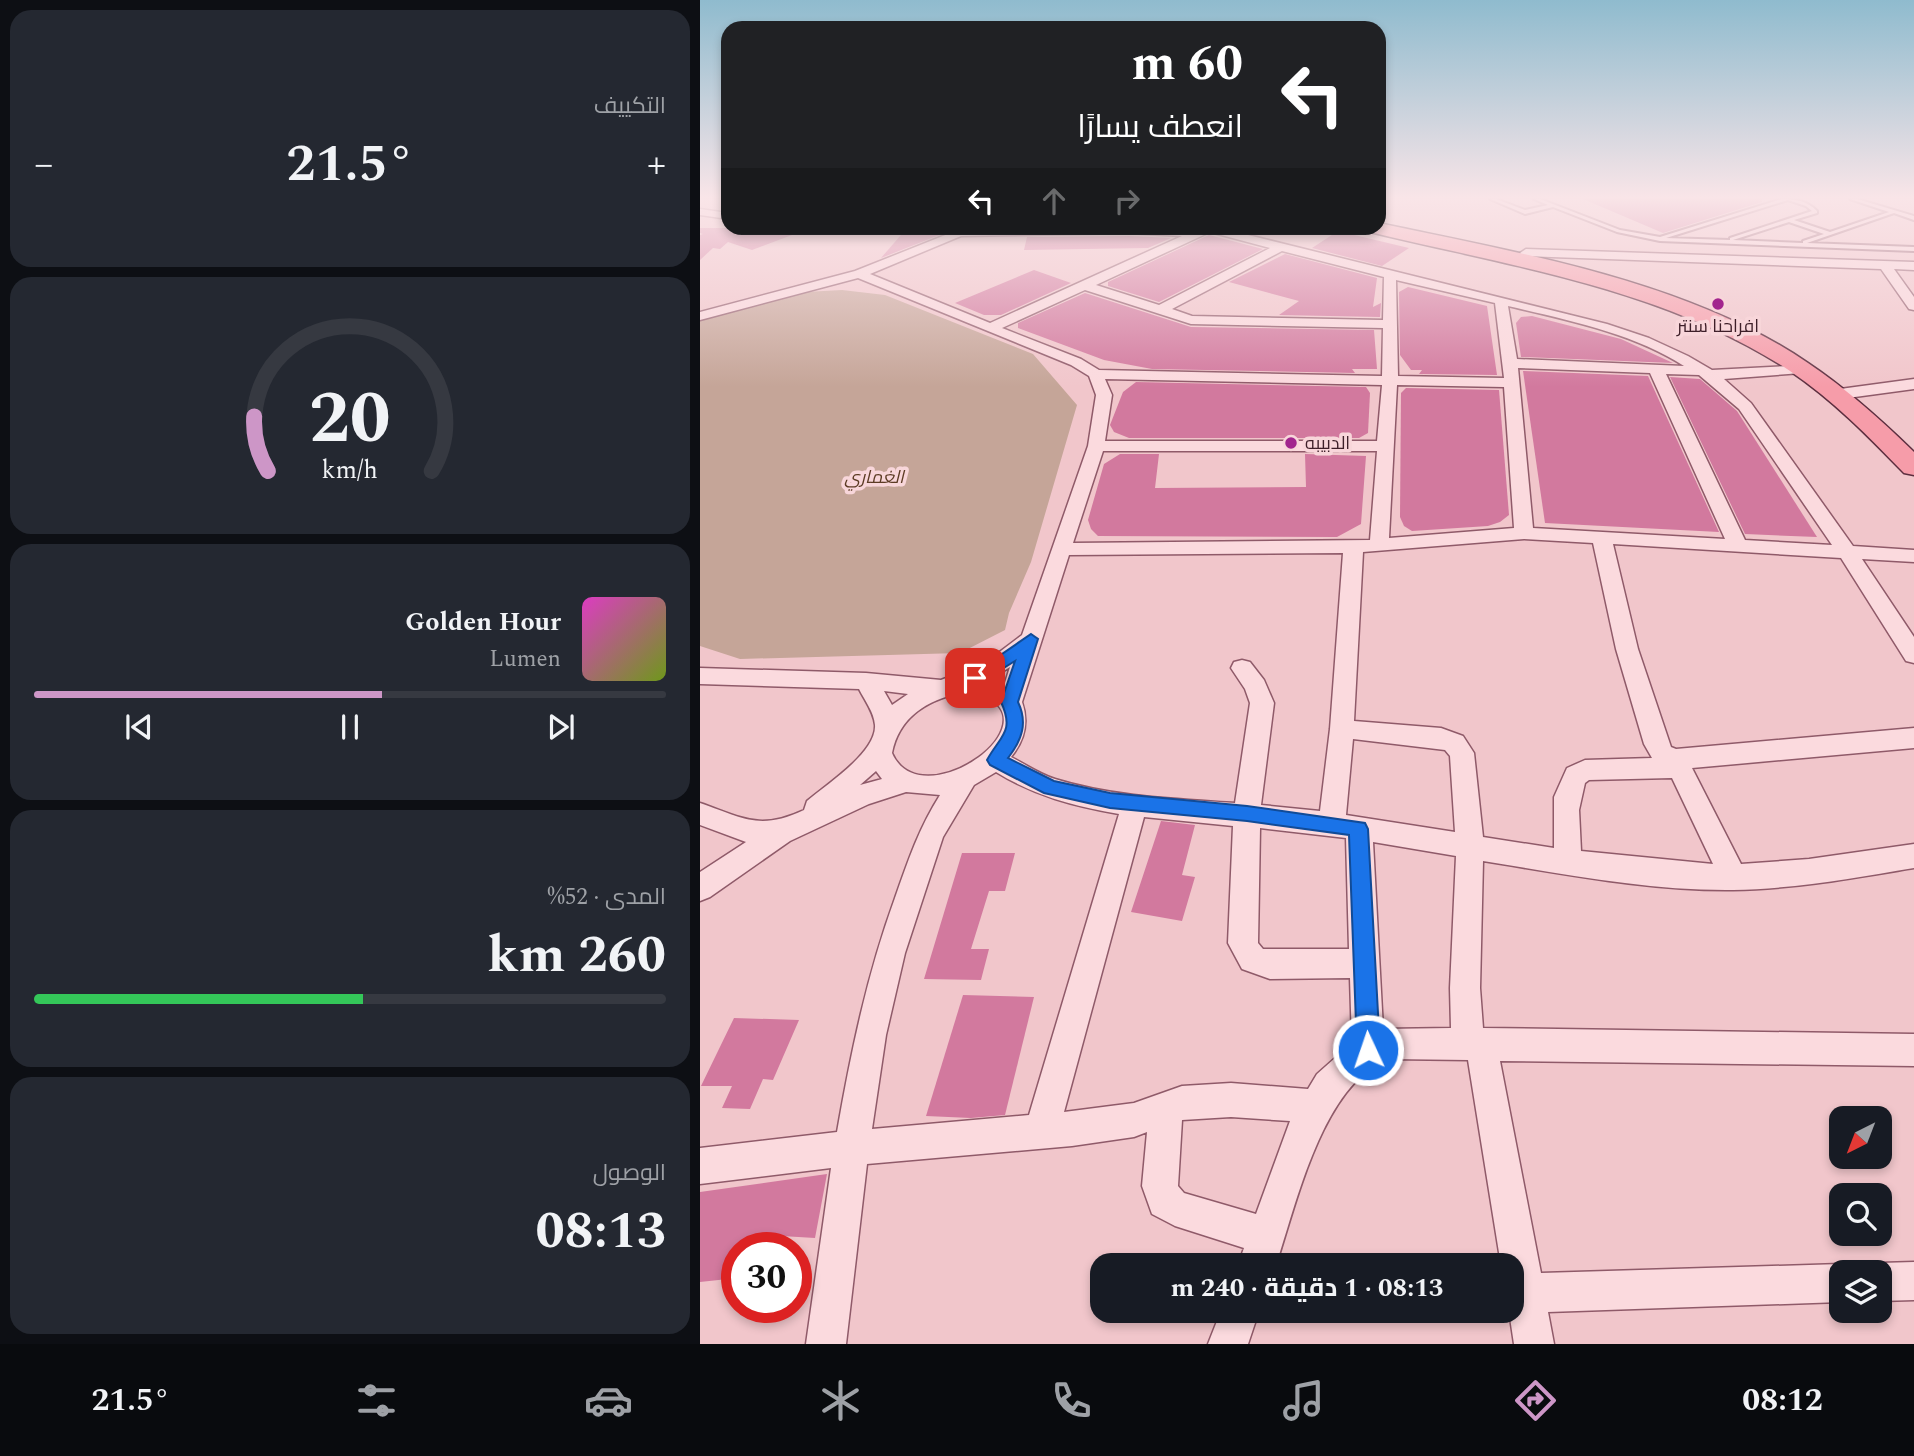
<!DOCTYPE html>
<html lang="ar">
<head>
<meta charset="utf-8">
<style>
  :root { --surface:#171b24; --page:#242831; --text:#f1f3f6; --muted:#9ea1a6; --line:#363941; --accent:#cd96c7 }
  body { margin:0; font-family:Spectral,Cairo,serif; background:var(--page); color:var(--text); direction:rtl; height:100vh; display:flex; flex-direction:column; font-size:26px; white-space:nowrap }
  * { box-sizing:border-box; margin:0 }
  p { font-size:23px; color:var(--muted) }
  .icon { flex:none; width:38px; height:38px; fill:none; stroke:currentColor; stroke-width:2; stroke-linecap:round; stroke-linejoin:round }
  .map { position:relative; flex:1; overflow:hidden; direction:ltr }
  .drawer { display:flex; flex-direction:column; gap:10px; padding:10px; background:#0d0f14; width:700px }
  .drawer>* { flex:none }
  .hud { position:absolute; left:21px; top:21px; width:665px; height:214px; border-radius:21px; box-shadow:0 4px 10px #0003; direction:rtl; background:#202124; color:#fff; overflow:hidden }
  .needle { width:46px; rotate:222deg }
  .controls { position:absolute; left:1129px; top:1106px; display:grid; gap:14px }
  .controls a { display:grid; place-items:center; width:63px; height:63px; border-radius:14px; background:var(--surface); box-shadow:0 4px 10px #0003; font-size:35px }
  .speed { position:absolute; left:21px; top:1232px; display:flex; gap:14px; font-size:35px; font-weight:700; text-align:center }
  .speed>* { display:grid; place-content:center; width:91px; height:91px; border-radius:50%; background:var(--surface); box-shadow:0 4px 10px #0003; line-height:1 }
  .speed .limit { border:10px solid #d22; background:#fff; color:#111 }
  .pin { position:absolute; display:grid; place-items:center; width:60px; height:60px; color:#fff; margin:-30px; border-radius:14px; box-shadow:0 4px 10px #0006 }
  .me { position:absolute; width:77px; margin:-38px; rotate:357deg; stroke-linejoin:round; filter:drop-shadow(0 0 5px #0008) }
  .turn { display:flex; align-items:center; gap:24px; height:147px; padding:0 28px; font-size:32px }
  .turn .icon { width:91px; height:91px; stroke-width:2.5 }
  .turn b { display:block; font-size:49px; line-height:60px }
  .lanes { display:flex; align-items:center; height:66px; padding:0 28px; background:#0003; justify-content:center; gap:35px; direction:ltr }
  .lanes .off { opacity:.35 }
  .big { font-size:52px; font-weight:700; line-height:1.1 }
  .drawer .widget { flex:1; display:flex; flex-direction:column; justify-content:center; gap:10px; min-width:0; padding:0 24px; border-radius:21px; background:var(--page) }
  .drawer .dial { align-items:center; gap:0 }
  .dial svg { height:182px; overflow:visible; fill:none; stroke:var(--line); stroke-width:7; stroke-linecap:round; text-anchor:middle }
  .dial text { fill:var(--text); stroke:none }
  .song { display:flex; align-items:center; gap:21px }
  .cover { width:84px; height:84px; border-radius:10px; background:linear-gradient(135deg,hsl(310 70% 55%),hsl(80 70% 35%)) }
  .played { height:7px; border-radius:4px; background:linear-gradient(90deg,var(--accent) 55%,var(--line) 55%) }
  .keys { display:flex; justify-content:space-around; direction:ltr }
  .heat { display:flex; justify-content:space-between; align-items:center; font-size:38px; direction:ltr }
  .charge { height:10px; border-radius:5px; background:linear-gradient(90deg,#34c759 52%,var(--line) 0) }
  .trip { position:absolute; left:390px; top:1253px; width:434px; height:70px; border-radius:21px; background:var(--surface); box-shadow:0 4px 10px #0003; font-weight:700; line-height:70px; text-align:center; direction:rtl }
  .tab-bar { display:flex; height:112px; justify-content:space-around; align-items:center; background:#090b0e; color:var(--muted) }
  .tab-bar .icon { width:49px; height:49px }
  .tab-bar .current { color:var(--accent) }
  .tab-bar b { font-size:32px; color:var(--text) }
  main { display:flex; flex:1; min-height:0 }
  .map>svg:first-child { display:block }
</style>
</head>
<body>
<main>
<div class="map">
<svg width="1214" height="1344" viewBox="0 0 1214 1344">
  <rect width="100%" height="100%" fill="#f1c6cb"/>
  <path fill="#c5a598" d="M142 290 185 295 333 354 377 405 331 562 309 613 305 630 260 653 40 659 0 646V319L105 292Z"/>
  <g fill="#d2799e">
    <path d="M883 199H1062V202L963 233Z"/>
    <path d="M0 228H108V229L52 250 28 242 20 249 13 248 0 260V235L3 234 0 233Z"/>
    <path d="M207 228H257L181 258Z"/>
    <path d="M645 232 650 234 709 248 682 266 612 248 635 233Z"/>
    <path d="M509 235 563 249 459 302 408 286V282Z"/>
    <path d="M429 236 471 238 448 248 324 250 327 237Z"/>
    <path d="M585 254 677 278 673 307 681 303 680 317 579 315 599 301 529 282Z"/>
    <path d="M334 270 371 283 301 315H284L255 303Z"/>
    <path d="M708 287 787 306 797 375 719 374 722 370H711L700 355 699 292Z"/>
    <path d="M385 293 491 327 674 330 677 369H652L655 373 452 369 404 360 318 328V323Z"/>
    <path d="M832 316 921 339 973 363 821 357 816 323 821 317Z"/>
    <path d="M823 371 948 376 1019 532 845 523Z"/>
    <path d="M970 377 1000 379 1037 411 1117 537 1045 534Z"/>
    <path d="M436 382 666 387 670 393 668 433 659 438H429L414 432 410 425 423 392Z"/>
    <path d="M706 388 799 390 809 515 800 522 788 526 712 531 704 526 700 517 701 393Z"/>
    <path d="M420 454H459L455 488 606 487 605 454 666 456 661 524 637 537 398 536 391 529 388 520 404 464Z"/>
    <path d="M461 821 495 825 482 875 495 877 482 921 431 912Z"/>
    <path d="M262 853H315L305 891H289L271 949H289L281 980 224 979Z"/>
    <path d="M263 995 334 997 305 1115 271 1118 226 1116Z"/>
    <path d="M34 1018 99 1020 73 1080 63 1079 50 1109 22 1108 32 1086H1Z"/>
    <path d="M127 1174 115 1238 65 1235 60 1248H37V1278L0 1282V1192Z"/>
  </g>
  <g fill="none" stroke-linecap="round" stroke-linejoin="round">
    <g stroke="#8f5a69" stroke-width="4">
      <path id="lane" d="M790 199H796L825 210 848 205 834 199H840L920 230 960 237 1082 199C1096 199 1107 201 1117 211V213L1094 220 1130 232 1189 212 1150 199H1157L1214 216V220L1194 213 1107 243 1214 247V251L960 241 917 232 853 207 825 214ZM1088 200 1106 206 1112 211 1030 238V240L966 238ZM1089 222 1124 234 1103 241V243L1033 240Z"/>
    </g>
    <g stroke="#8f5a69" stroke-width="3">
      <g id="street">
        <path d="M0 209 28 213V219L0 215Z"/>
        <path d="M263 228H449L495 230 520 228 907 324 949 338 988 356 1012 370 1107 365 1110 368 1107 371 1102 373 1024 379 1051 403 1153 546 1214 550V562L1162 559 1214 637V663L1206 661 1141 558 913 544 938 649 971 747 976 749 1214 728V748L992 768 1041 864 1109 859 1214 844V868C1154 878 1094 889 1033 890 950 891 865 874 783 861L780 988 783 1028 1214 1034V1066L800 1061 841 1273 1141 1264 1156 1272H1141V1302L848 1312 854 1344H814L809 1311H812V1265H801L768 1060 689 1059C623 1082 596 1205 576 1265H538L544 1248 475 1226 452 1214 442 1186 447 1132 434 1137 372 1146 167 1164 146 1344H106L131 1168 0 1184V1148L137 1132C151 1052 167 975 195 898 208 861 219 828 240 795L206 792 169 804 90 841 10 897 0 901V872L46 842 0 825V803C44 818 59 831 104 810L107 801C127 784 177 752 175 725 174 712 165 701 159 689L0 684V668L166 673 241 680 285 663 322 635 388 446 396 395 389 376 371 365 158 278 0 320V312L155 271ZM510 232 570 248 459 305 396 285ZM429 233 482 236 290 323 170 274 261 236ZM582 251 684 277 683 320 492 316 472 309ZM696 280 795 303 804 378 698 376ZM385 290 491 324 683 328 682 376 399 370 381 359 302 328ZM808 306C867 320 933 333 984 366L817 359ZM818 368 950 373 1025 539 833 528ZM966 374 999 375 1039 409 1132 545 1045 540ZM405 379 682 385 677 441H405L412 395ZM697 385 804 387 814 528 689 538ZM403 451H677L670 540 373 543ZM824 539 893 543 916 649 944 744 952 758 885 760 867 768 854 797V848L783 837 774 753 763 736 741 728 654 721 663 552ZM643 553 630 729 620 811 561 805 574 703 564 680 550 662 542 660 534 662 531 668 545 689 550 703 535 803C475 799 413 797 355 779 339 774 325 764 311 757 325 740 329 722 322 702L369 555ZM310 667 304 686 288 681ZM184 691 208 694 192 705ZM261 693C269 694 280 695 288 698 348 729 220 817 192 753 199 717 227 700 261 693ZM653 739 745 750 750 756 755 832 646 815ZM176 771 182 779 160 785ZM296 772C335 796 374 806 419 814L329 1115 172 1129 186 1035 205 953 243 837 274 785ZM972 778 1013 864 881 851 879 810 885 783 889 780ZM444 817 533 826 528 943 542 969 570 979 650 978 652 1043 617 1074 608 1089 531 1083 482 1086 434 1103 364 1112ZM560 828 646 838 649 949H563L558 943ZM673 842 756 856 750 988 751 1028 683 1029ZM531 1117 590 1121 556 1214 484 1193 478 1186 482 1120Z"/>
        <path d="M826 249 1214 262V270L1194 269 1214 297V310L1209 309 1181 269 822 256 820 253Z"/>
        <path d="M1214 379V389L1140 399 1132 394 1140 389Z"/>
        <path d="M1214 1262V1300L1180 1301V1272H1165L1166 1268 1180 1263Z"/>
        <path d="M521 1311H559L548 1344H508Z"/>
      </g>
    </g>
    <g stroke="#5c2e3f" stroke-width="3">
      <path id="primary" d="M679 223C819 253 989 281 1108 363 1147 389 1180 419 1214 452V475L1204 473C1168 436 1133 400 1090 371 964 288 813 267 670 232L667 228H679Z"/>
    </g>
    <use href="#lane" fill="#fbdade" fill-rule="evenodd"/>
    <use href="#street" fill="#fbdade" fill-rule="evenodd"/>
    <use href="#primary" fill="#f69ca9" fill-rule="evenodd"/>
  </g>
  <linearGradient id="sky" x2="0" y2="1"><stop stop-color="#8fbbce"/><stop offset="0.51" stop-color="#f9e5e8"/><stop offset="1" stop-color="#f9e5e8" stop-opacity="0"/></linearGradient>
  <rect width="1214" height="387" fill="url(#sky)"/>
  <path fill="#1a73e8" stroke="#114b97" stroke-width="2" d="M331 634 338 639 318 702C328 723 322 740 308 758L354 781 410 793 547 806 665 823 668 829 680 1050 676 1058 668 1061 660 1058 657 1050 649 835 547 821 410 808 344 793 290 765 287 760C300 736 315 732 301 702L315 661 281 682H269L267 678Z"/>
  <g fill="#a2258e" stroke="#f8d6da" stroke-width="2.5">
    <circle cx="1018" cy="304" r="7"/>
    <circle cx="591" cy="443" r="7"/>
  </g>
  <g text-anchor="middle" stroke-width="7" stroke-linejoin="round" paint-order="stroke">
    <g font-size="18" fill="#3e1f29" stroke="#f8d6da">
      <text x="1018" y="332">افراحنا سنتر</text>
      <text x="605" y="449" text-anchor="start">الدبيبه</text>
    </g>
    <g font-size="18" font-style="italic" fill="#5c3b24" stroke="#f8d6da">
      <text x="174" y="483">الغماري</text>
    </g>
  </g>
</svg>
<div class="controls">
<a><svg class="needle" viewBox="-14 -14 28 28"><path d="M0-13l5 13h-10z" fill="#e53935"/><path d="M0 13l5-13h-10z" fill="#9ea1a6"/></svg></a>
<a><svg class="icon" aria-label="search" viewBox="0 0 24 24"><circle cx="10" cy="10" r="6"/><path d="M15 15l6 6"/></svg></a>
<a><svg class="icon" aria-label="layers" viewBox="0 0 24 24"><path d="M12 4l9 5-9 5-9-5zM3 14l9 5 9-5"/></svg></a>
</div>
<div class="speed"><div class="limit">30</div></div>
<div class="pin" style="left:275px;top:678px;background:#d93025"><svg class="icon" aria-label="arrive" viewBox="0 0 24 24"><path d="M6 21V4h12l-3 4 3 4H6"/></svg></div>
<svg class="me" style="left:668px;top:1050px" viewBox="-20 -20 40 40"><circle r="17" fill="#1a73e8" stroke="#fff" stroke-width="3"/><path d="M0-11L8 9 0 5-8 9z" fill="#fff"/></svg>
<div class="trip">08:13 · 1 دقيقة · 240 m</div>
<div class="hud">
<div class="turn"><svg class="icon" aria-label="left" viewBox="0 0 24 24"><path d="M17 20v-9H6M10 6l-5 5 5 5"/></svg><div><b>60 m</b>انعطف يسارًا</div></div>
<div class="lanes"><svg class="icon" aria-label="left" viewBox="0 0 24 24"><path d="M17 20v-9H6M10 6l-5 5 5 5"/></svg><svg class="icon off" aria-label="ahead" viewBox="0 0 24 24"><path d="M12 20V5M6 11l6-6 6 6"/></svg><svg class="icon off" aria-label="right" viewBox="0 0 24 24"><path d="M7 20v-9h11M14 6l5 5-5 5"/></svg></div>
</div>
</div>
<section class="drawer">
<div class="widget"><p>التكييف</p>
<div class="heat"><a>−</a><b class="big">21.5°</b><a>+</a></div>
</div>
<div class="widget dial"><svg viewBox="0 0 100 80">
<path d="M14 69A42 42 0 1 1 86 69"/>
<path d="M14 69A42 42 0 0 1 8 45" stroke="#cd96c7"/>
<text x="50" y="56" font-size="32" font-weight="700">20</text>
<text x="50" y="72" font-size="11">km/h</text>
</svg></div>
<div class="widget">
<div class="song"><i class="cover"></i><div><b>Golden Hour</b><p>Lumen</p></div></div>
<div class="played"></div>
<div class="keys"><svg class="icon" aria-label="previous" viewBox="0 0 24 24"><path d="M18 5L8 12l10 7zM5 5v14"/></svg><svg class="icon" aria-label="pause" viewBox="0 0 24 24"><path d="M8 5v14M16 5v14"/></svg><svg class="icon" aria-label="next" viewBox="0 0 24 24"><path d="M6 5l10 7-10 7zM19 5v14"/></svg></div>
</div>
<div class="widget"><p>المدى · 52%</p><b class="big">260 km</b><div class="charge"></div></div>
<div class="widget"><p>الوصول</p><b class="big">08:13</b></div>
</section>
</main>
<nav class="tab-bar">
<b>08:12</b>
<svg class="icon current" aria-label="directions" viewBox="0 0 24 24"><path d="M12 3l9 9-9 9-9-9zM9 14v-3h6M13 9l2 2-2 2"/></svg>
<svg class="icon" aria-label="music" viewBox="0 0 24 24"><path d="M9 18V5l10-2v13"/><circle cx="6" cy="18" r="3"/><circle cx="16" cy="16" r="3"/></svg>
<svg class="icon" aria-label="phone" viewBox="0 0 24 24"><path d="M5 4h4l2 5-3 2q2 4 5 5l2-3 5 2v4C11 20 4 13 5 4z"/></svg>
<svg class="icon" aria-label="climate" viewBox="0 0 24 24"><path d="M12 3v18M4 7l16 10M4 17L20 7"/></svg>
<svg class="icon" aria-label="car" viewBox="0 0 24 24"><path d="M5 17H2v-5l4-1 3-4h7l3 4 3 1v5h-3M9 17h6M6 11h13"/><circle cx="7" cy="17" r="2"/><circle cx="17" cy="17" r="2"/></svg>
<svg class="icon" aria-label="filters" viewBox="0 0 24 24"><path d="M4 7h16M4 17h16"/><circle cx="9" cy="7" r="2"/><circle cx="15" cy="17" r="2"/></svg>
<b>21.5°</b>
</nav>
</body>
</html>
